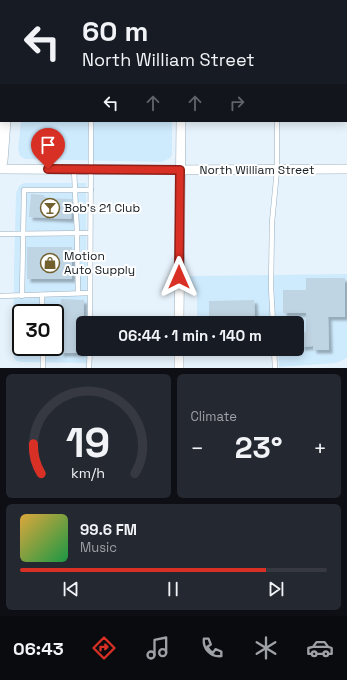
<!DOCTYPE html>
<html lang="en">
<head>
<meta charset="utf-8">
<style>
  :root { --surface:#171b24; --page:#242831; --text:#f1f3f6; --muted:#9ea1a6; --line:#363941; --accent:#d93025 }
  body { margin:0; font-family:"Space Grotesk",sans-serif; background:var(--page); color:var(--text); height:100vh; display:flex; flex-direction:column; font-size:15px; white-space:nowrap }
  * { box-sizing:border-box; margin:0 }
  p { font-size:13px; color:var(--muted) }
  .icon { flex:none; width:22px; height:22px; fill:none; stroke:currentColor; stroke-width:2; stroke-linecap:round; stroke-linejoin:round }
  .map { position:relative; height:368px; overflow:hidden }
  .drawer { display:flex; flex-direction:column; gap:6px; padding:6px; background:#0d0f14; flex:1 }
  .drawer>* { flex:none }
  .guide { position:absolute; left:0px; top:0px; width:347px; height:122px; box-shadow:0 2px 10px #0003; background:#171b24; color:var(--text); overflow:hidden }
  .speed { position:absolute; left:12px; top:304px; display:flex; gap:8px; font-size:20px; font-weight:700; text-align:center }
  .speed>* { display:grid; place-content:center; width:52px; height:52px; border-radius:50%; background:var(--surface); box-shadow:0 2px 10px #0003; line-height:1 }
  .speed .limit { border:2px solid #111; border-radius:6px; background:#fff; color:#111 }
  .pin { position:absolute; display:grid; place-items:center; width:34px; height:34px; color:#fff; margin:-41px -17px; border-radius:50% 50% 50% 0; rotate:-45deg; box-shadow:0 0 4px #0007 }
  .pin .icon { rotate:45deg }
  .me { position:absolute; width:44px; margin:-22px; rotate:0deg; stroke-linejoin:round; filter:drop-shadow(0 0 3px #0008) }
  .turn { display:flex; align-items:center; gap:14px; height:84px; padding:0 16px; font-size:18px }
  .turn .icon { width:52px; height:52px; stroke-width:2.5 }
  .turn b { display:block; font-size:28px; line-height:34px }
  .lanes { display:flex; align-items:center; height:38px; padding:0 16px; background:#0003; justify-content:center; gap:20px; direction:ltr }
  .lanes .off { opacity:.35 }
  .big { font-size:30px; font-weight:600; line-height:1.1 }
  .drawer .tile { flex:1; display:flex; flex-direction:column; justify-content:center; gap:6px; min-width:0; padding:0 14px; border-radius:6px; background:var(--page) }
  .drawer .dial { align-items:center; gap:0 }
  .dial svg { height:104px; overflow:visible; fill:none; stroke:var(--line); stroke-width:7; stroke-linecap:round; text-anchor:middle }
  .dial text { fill:var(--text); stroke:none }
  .song { display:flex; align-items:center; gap:12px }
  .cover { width:48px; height:48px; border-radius:6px; background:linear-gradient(135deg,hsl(40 70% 55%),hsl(140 70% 35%)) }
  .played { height:4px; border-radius:2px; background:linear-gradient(90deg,var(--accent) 80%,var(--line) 80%) }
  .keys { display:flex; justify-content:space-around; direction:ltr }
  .heat { display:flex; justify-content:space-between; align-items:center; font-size:22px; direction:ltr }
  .drawer .tiles { flex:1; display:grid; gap:6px; grid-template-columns:1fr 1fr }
  .tile:last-child { grid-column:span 2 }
  .trip { position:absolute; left:76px; top:316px; width:228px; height:40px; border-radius:6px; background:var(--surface); box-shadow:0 2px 10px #0003; font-weight:600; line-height:40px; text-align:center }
  .dock { display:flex; height:64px; justify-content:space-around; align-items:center; background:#090b0e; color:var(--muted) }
  .dock .icon { width:28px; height:28px }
  .dock .active { color:var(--accent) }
  .dock b { font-size:18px; color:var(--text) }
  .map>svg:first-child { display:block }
</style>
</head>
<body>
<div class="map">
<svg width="347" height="368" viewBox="0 0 347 368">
  <defs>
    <filter id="shadow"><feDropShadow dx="3.5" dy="3.5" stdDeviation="1" flood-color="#0004"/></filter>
  </defs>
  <rect width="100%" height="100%" fill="#e7f3fc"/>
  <g fill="#ceeafd" fill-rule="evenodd">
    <path d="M21 121H172V154L170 158 162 162 25 159 20 156 18 149Z"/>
    <path d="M24 183H86L87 323H83V349H87V363L22 362 16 361 14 358 13 350 14 269 16 194 19 186ZM21 313H55V347H21Z"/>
    <path d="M347 274V358L336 363 279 367 278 349H297V323H197V292L193 286 186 280V276Z"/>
  </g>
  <g fill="#c0d5e3" filter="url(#shadow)">
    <path d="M31 194 44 195V198L72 199 71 219 29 217Z"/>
    <rect x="27" y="247" width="45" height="32"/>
    <path d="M306 278H345V317H328L329 350H313V346L301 347 300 332H306V313H283V290H306Z"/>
    <path d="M61 299 84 300 83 353H60Z"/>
    <path d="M254 300 255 318 209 319V301Z"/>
  </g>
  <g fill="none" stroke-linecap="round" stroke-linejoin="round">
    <g stroke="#9bafbd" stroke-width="5.5">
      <g id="lane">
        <path d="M91 0V1"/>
        <path d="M276 0V1"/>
        <path d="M74 169 77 233 78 293"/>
        <path d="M0 234 90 233"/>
        <path d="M42 295V313"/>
        <path d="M0 296 90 293"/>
        <path d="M22 296 24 190H91"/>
        <path d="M90 323 91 121"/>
        <path d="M273 323 271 287 272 222 277 170V121"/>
        <path d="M43 347V368"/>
        <path d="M274 349 275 368"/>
        <path d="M89 368 90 349"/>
      </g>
    </g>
    <g stroke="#9bafbd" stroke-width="10">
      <g id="street">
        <path d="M183 1V0"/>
        <path d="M0 169 164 170 347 169"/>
        <path d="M179 323 181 121"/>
        <path d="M179 368V349"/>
      </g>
    </g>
    <g stroke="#9bafbd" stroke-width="16">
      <g id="primary">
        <path d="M18 1V0"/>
        <path d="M0 161 3 121"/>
      </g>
    </g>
    <use href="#lane" stroke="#fff" stroke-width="4.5"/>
    <use href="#street" stroke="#fff" stroke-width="9"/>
    <use href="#primary" stroke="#fff" stroke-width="15"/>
  </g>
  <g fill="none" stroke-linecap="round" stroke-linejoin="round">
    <g stroke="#8d1f18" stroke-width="10">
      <path id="route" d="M48 169 180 170 179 277"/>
    </g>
    <use href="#route" stroke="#d93025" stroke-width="7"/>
  </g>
  <defs>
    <g id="bar-ring" transform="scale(1)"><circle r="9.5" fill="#fefefe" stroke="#71602e" stroke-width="1.5"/><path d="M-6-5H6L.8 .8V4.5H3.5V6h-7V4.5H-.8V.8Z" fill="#71602e"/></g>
    <g id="shop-ring" transform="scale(1)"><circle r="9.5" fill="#fefefe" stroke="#71602e" stroke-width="1.5"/><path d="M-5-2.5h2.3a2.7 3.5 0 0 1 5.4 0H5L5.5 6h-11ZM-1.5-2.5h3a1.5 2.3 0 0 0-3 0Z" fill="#71602e"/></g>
  </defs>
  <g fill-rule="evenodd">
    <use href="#bar-ring" x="50" y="208"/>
    <use href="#shop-ring" x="50" y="263"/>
  </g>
  <g text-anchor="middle" stroke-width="4" stroke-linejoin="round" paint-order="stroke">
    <g font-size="12" fill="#141c21" stroke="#fefefe">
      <text x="257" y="174">North William Street</text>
    </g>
    <g font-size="12" fill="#141c21" stroke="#fefefe" text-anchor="start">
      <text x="64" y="212">Bob's 21 Club</text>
      <text x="64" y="260">Motion<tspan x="64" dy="14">Auto Supply</tspan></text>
    </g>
  </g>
</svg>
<div class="speed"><div class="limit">30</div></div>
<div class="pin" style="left:48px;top:169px;background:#d93025"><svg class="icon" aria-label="arrive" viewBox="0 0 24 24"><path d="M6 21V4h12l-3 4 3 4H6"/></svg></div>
<svg class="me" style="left:179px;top:277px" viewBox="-20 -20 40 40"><path d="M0-17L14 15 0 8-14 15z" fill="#d93025" stroke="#fff" stroke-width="4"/></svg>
<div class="trip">06:44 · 1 min · 140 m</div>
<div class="guide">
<div class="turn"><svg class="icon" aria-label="left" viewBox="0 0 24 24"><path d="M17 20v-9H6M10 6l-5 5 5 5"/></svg><div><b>60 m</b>North William Street</div></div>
<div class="lanes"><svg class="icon" aria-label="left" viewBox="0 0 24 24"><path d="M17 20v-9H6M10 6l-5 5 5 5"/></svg><svg class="icon off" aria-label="ahead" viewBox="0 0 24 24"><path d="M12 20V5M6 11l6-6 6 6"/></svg><svg class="icon off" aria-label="ahead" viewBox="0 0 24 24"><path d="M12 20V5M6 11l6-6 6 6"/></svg><svg class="icon off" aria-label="right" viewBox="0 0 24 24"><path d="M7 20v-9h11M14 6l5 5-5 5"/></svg></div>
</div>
</div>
<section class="drawer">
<div class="tiles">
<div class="tile dial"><svg viewBox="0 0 100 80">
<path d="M14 69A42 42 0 1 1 86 69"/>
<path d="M14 69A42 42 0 0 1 8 46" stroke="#d93025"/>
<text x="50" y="56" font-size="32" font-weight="700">19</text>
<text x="50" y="72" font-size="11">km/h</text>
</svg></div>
<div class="tile"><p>Climate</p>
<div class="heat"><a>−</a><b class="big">23°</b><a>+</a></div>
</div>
<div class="tile">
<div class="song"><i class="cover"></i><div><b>99.6 FM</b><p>Music</p></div></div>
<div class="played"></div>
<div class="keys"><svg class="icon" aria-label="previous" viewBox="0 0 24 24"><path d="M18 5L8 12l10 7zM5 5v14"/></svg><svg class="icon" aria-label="pause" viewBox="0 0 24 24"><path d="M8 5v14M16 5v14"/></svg><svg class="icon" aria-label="next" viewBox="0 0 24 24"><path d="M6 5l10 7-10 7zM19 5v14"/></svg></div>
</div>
</div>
</section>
<nav class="dock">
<b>06:43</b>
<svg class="icon active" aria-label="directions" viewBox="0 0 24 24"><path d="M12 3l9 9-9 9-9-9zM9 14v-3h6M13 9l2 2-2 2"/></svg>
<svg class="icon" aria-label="music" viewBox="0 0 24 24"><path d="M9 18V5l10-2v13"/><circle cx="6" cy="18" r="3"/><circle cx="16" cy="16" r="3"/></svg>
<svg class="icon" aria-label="phone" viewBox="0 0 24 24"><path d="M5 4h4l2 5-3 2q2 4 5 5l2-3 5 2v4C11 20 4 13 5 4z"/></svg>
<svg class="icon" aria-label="climate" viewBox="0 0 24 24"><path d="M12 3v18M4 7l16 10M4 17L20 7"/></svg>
<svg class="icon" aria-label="car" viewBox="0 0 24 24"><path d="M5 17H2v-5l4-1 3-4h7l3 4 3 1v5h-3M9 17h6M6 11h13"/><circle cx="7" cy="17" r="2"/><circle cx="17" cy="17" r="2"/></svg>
</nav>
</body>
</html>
